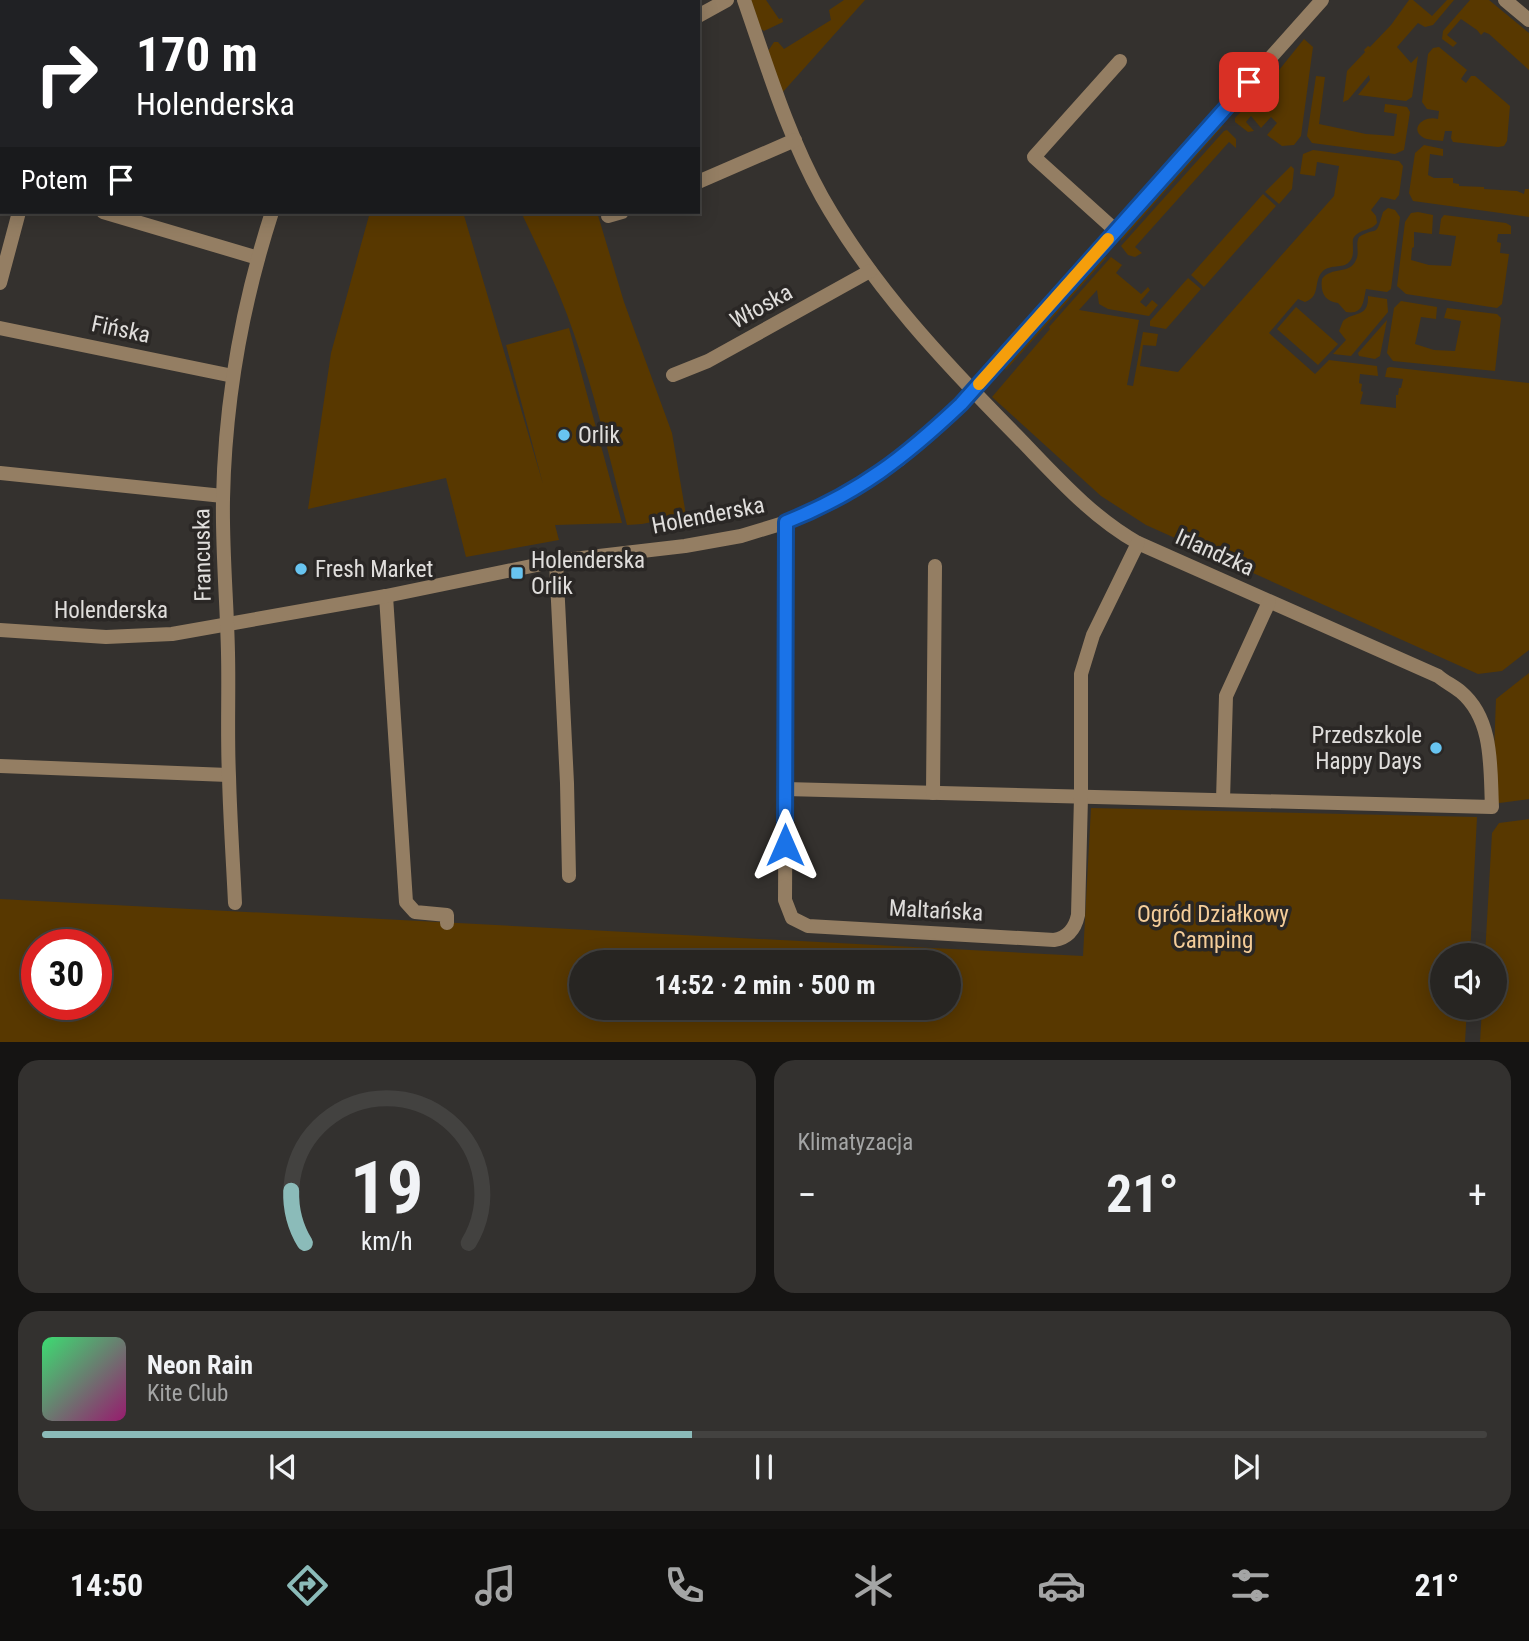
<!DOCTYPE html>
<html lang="pl">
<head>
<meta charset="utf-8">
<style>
  :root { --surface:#272522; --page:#33312f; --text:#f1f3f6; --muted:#a4a5a5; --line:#434240; --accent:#8bbbb9 }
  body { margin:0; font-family:"Roboto Condensed",sans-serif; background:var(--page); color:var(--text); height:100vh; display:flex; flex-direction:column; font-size:26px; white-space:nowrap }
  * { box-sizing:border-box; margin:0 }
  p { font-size:23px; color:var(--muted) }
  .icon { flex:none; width:38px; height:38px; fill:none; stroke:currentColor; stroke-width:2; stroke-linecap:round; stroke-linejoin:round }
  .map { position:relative; height:1042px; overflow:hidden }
  .side { display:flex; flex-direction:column; gap:18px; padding:18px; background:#151413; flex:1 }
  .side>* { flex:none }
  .guide { position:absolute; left:0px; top:0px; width:700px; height:214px; box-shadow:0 4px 18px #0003,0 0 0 2px var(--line); background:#202124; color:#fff; overflow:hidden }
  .tools { position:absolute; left:1430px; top:943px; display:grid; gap:14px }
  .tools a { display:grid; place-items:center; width:77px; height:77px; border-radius:50%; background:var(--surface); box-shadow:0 4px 18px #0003,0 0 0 2px var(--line); font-size:35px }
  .speed { position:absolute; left:21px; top:929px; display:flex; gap:14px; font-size:35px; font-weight:700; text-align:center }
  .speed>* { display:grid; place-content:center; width:91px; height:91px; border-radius:50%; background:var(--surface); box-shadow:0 4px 18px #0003,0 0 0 2px var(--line); line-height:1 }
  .speed .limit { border:10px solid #d22; background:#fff; color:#111 }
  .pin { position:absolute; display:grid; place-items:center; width:60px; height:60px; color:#fff; margin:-30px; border-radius:14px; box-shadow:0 4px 10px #0006 }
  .me { position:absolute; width:77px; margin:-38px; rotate:0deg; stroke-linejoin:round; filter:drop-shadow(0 0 5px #0008) }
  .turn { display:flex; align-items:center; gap:24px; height:147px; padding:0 21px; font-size:32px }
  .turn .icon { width:91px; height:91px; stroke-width:2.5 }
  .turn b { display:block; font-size:49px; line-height:60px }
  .then { display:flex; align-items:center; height:66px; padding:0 21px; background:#0003; gap:14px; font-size:26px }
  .big { font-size:52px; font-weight:700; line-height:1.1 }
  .side .tile { flex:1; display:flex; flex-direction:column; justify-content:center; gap:10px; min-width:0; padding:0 24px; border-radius:21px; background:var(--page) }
  .side .dial { align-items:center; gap:0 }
  .dial svg { height:182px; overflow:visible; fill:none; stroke:var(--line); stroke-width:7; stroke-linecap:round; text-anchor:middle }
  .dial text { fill:var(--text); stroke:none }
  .song { display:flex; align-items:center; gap:21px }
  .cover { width:84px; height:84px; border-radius:10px; background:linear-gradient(135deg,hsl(140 70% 55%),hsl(320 70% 35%)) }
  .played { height:7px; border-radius:4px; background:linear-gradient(90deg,var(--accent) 45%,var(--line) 45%) }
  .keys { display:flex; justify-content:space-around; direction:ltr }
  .heat { display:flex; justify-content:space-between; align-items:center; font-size:38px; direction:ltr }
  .side .tiles { flex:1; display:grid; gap:18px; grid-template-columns:1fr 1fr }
  .tile:last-child { grid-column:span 2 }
  .trip { position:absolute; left:569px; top:950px; width:392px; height:70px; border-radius:35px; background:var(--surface); box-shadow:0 4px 18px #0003,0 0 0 2px var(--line); font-weight:700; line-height:70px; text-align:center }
  .tab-bar { display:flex; height:112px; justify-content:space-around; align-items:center; background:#100f0e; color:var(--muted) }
  .tab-bar .icon { width:49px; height:49px }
  .tab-bar .active { color:var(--accent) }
  .tab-bar b { font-size:32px; color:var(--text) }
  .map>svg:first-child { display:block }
</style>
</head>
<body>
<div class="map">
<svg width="1529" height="1043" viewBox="0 0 1529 1043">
  <rect width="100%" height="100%" fill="#34312e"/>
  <g fill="#583800" fill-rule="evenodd">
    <path d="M751 0H766L779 19 782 18 783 22 764 31 761 29Z"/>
    <path d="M844 0H865L782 93 768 51 774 42H778L784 49 831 20 829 10Z"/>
    <path d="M1409 0H1413L1432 16 1447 0H1454L1433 25 1425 27 1418 23 1397 47 1411 63 1418 56 1412 97 1406 101 1358 95 1370 80 1369 75 1348 100 1343 102 1347 71 1365 52 1364 50 1368 46 1370 47 1391 25Z"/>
    <path d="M1470 0H1489L1529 33V70L1489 34 1484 32 1481 35 1477 30 1461 19 1447 35 1457 43 1453 47 1442 39 1443 31Z"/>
    <path d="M1304 39 1313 47 1301 136 1294 145 1282 146 1267 135 1277 123 1271 117 1261 128 1251 116 1246 122 1254 131 1248 132 1235 122V118L1275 75Z"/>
    <path d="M1439 47 1467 70 1461 79 1466 83 1471 76H1475L1510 106 1507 141 1504 146 1498 147 1453 142 1451 138 1452 131H1445L1443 141C1437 140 1429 140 1424 138 1409 130 1422 115 1438 119L1439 111 1427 109 1422 102 1428 54 1433 48Z"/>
    <path d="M1316 76 1325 77 1319 124 1366 134 1394 136 1397 114 1384 112 1385 104 1407 107 1410 112 1404 150 1395 154 1312 143 1307 136Z"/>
    <path d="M1220 124 1223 126 1121 241 1122 234Z"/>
    <path d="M1227 130 1236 139V148L1229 142 1135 247 1142 253 1135 257 1128 255 1121 246 1224 131Z"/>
    <path d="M1424 145 1443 149V156L1430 154 1428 175 1434 178H1453V183L1459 184V186L1484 187V189L1517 191 1524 194 1525 189H1529V217L1413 201 1409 193 1415 153Z"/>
    <path d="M1313 150 1399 161 1403 166 1399 195 1395 200 1381 197 1371 210 1376 216 1377 223C1370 232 1359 228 1353 239 1352 246 1355 255 1350 261 1344 269 1333 264 1324 270 1312 280 1322 296 1305 302L1298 299 1269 333 1315 374 1329 360 1377 366 1378 376 1360 374 1359 383 1362 384 1361 391 1363 392 1360 404 1396 408V395H1398L1399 388H1401L1403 379 1385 377 1387 368 1390 367 1529 383V650L1502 671 1478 674 1146 525 1101 496 992 397 1050 329 1049 327 1111 257 1122 265 1116 273 1141 294 1148 287 1150 290 1140 302 1146 307 1152 300 1158 305 1149 316 1108 309 1099 304 1097 290 1079 310 1139 320 1127 385 1133 386 1143 332 1158 334 1156 346 1143 345 1140 366 1178 372 1334 196 1339 166 1317 162 1315 176 1300 174 1303 154Z"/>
    <path d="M1291 166 1294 169 1292 189 1279 204 1265 192Z"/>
    <path d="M1263 194 1276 206 1204 287 1191 275Z"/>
    <path d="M1388 208 1395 210 1400 217 1391 289 1387 292 1366 289C1363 303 1363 315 1346 312L1338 303C1325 302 1320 292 1322 279 1331 266 1350 275 1356 260 1360 252 1355 245 1359 237 1378 225 1375 240 1383 212Z"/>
    <path d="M370 212H463L543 484 506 345 569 328 622 523 555 525 559 540 466 557 446 478 308 509 331 353Z"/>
    <path d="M521 212H597L624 302 672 433 686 515 642 524 627 525C610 461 596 397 574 334 560 292 540 252 521 212Z"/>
    <path d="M1418 212 1433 215 1432 234 1414 232V247L1412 248 1411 260 1429 265 1451 266 1456 236 1439 234 1441 219 1444 215 1506 223 1511 226V234H1498L1497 242 1501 243 1500 253 1509 254 1502 304 1497 308 1406 294 1397 286 1405 222 1411 213Z"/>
    <path d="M1107 257 1006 370 1003 367 1100 258Z"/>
    <path d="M1188 278 1201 289 1166 329 1150 326V321Z"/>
    <path d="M1368 296 1387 299 1388 312 1351 356 1333 354 1346 340 1339 331 1343 321C1354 311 1369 318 1368 296Z"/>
    <path d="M1401 301 1437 307 1436 319 1421 317 1415 344 1434 350 1455 351 1461 321 1444 318 1447 308 1497 314 1501 318 1495 371 1393 361 1387 353 1394 308Z"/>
    <path d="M1296 307 1338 344 1318 365 1277 329Z"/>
    <path d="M1387 320 1380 356 1375 359 1359 356 1358 353Z"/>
    <path d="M1529 673V799L1492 804 1496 699Z"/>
    <path d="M1091 808 1477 817 1470 955 1442 956V1008H1467L1465 1042H0V899L1083 956ZM37 945H96V1004H37ZM581 962H948V1008H581Z"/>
    <path d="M1529 819V1042H1480L1482 1008H1494V956L1485 955 1492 833 1499 823Z"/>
  </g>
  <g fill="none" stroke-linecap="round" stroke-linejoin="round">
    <g stroke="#947e63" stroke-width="14">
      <path d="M269 0 273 2"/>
      <path d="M744 0C767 66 788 136 822 197 873 287 944 362 1016 435 1054 474 1090 516 1138 543L1438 676C1445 682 1454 686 1461 692 1494 720 1490 769 1492 807L785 789"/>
      <path d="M1505 0 1529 20"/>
      <path d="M96 2V0"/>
      <path d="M371 2 373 0"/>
      <path d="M698 16 727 0"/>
      <path d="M698 182 795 140"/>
      <path d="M103 212 258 258"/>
      <path d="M608 216 622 212"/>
      <path d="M1115 230 1034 157 1120 61"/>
      <path d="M0 283 19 212"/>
      <path d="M0 328 233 376"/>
      <path d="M673 375 708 361 870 271"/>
      <path d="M0 473 223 496"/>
      <path d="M787 522 785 900 792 918 808 926 1054 940C1068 938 1075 929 1078 915L1081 797V674L1093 635 1138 543"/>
      <path d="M556 561 567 783 569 876"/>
      <path d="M386 596 406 902 415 912 447 915V923"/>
      <path d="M0 630 106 637 172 634 386 596 556 561 685 546 741 536 787 522 842 497 899 460 961 404 1322 0"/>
      <path d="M0 766 228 775"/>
      <path d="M933 793 935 566"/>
      <path d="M1223 800 1226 696 1269 602"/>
      <path d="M235 903C233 861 230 818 229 776 227 735 229 694 228 653 227 602 222 550 223 499 225 401 242 305 272 212"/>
    </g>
  </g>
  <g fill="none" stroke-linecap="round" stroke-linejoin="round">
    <g stroke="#114b97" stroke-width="18">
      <path id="route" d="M785 845 786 522C859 493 905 457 961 404L1249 82"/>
    </g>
    <use href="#route" stroke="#1a73e8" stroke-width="12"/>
    <path stroke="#f59e0b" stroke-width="12" d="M979 384 1108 239"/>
  </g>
  <g fill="#68c4f0" stroke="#2a2725" stroke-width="2.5">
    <circle cx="564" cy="435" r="7"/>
    <circle cx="301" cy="569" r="7"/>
    <rect x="510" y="566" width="14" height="14" rx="3.5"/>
    <circle cx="1436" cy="748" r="7"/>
  </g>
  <g text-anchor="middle" stroke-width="7" stroke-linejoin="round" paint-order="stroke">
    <g font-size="23" fill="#e0dedc" stroke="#2a2725">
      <text transform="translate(761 306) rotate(-29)" y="8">Włoska</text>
      <text transform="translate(121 329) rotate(12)" y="8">Fińska</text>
      <text transform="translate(708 515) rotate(-11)" y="8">Holenderska</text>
      <text transform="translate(1215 552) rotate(24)" y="8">Irlandzka</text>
      <text transform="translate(202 555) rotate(-91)" y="8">Francuska</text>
      <text x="111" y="618">Holenderska</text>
      <text transform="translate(936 910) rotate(3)" y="8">Maltańska</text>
    </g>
    <g font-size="23" fill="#e0dedc" stroke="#2a2725" text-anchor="start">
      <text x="578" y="443">Orlik</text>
      <text x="531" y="568">Holenderska<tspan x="531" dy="26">Orlik</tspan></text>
      <text x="315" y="577">Fresh Market</text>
      <text x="1422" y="743" text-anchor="end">Przedszkole<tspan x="1422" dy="26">Happy Days</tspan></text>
    </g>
    <g font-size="23" fill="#f5cd99" stroke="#2a2725">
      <text x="1213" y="922">Ogród Działkowy<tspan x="1213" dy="26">Camping</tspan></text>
    </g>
  </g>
</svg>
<div class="tools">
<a><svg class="icon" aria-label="sound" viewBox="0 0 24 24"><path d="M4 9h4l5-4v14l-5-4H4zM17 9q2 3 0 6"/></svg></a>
</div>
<div class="speed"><div class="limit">30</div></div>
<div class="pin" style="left:1249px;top:82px;background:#d93025"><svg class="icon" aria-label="arrive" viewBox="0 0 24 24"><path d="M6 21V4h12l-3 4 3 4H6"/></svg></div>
<svg class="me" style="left:785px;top:845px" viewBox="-20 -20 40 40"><path d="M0-17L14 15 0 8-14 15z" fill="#1a73e8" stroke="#fff" stroke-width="4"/></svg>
<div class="trip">14:52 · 2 min · 500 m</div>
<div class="guide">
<div class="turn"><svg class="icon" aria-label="right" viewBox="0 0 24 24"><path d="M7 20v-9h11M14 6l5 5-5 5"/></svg><div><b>170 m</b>Holenderska</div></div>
<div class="then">Potem<svg class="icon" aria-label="arrive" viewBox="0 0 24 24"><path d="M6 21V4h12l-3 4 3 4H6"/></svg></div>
</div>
</div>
<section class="side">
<div class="tiles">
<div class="tile dial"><svg viewBox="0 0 100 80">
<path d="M14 69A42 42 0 1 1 86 69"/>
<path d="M14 69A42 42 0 0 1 8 46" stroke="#8bbbb9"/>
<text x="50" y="56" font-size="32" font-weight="700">19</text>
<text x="50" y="72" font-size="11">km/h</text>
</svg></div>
<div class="tile"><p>Klimatyzacja</p>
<div class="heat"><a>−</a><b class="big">21°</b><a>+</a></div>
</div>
<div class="tile">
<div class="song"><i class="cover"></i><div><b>Neon Rain</b><p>Kite Club</p></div></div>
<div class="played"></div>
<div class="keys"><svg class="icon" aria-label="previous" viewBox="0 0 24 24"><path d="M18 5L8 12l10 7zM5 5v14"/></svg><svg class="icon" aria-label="pause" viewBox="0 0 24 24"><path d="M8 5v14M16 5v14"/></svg><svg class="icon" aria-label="next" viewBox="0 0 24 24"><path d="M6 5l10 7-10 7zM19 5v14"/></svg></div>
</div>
</div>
</section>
<nav class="tab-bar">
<b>14:50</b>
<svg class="icon active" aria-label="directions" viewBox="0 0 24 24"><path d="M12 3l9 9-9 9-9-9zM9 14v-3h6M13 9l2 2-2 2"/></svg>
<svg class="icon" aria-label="music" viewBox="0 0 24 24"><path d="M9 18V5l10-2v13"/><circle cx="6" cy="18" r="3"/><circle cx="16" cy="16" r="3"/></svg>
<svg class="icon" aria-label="phone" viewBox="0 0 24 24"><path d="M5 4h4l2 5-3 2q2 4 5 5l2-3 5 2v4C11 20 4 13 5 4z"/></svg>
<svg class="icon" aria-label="climate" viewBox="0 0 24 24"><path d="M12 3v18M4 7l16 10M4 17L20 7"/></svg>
<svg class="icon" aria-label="car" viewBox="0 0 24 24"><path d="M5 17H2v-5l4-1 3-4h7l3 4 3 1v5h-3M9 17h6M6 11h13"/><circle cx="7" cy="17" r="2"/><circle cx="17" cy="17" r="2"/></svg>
<svg class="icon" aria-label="filters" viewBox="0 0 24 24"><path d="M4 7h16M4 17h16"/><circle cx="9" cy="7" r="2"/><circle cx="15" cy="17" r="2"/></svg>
<b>21°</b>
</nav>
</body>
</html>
